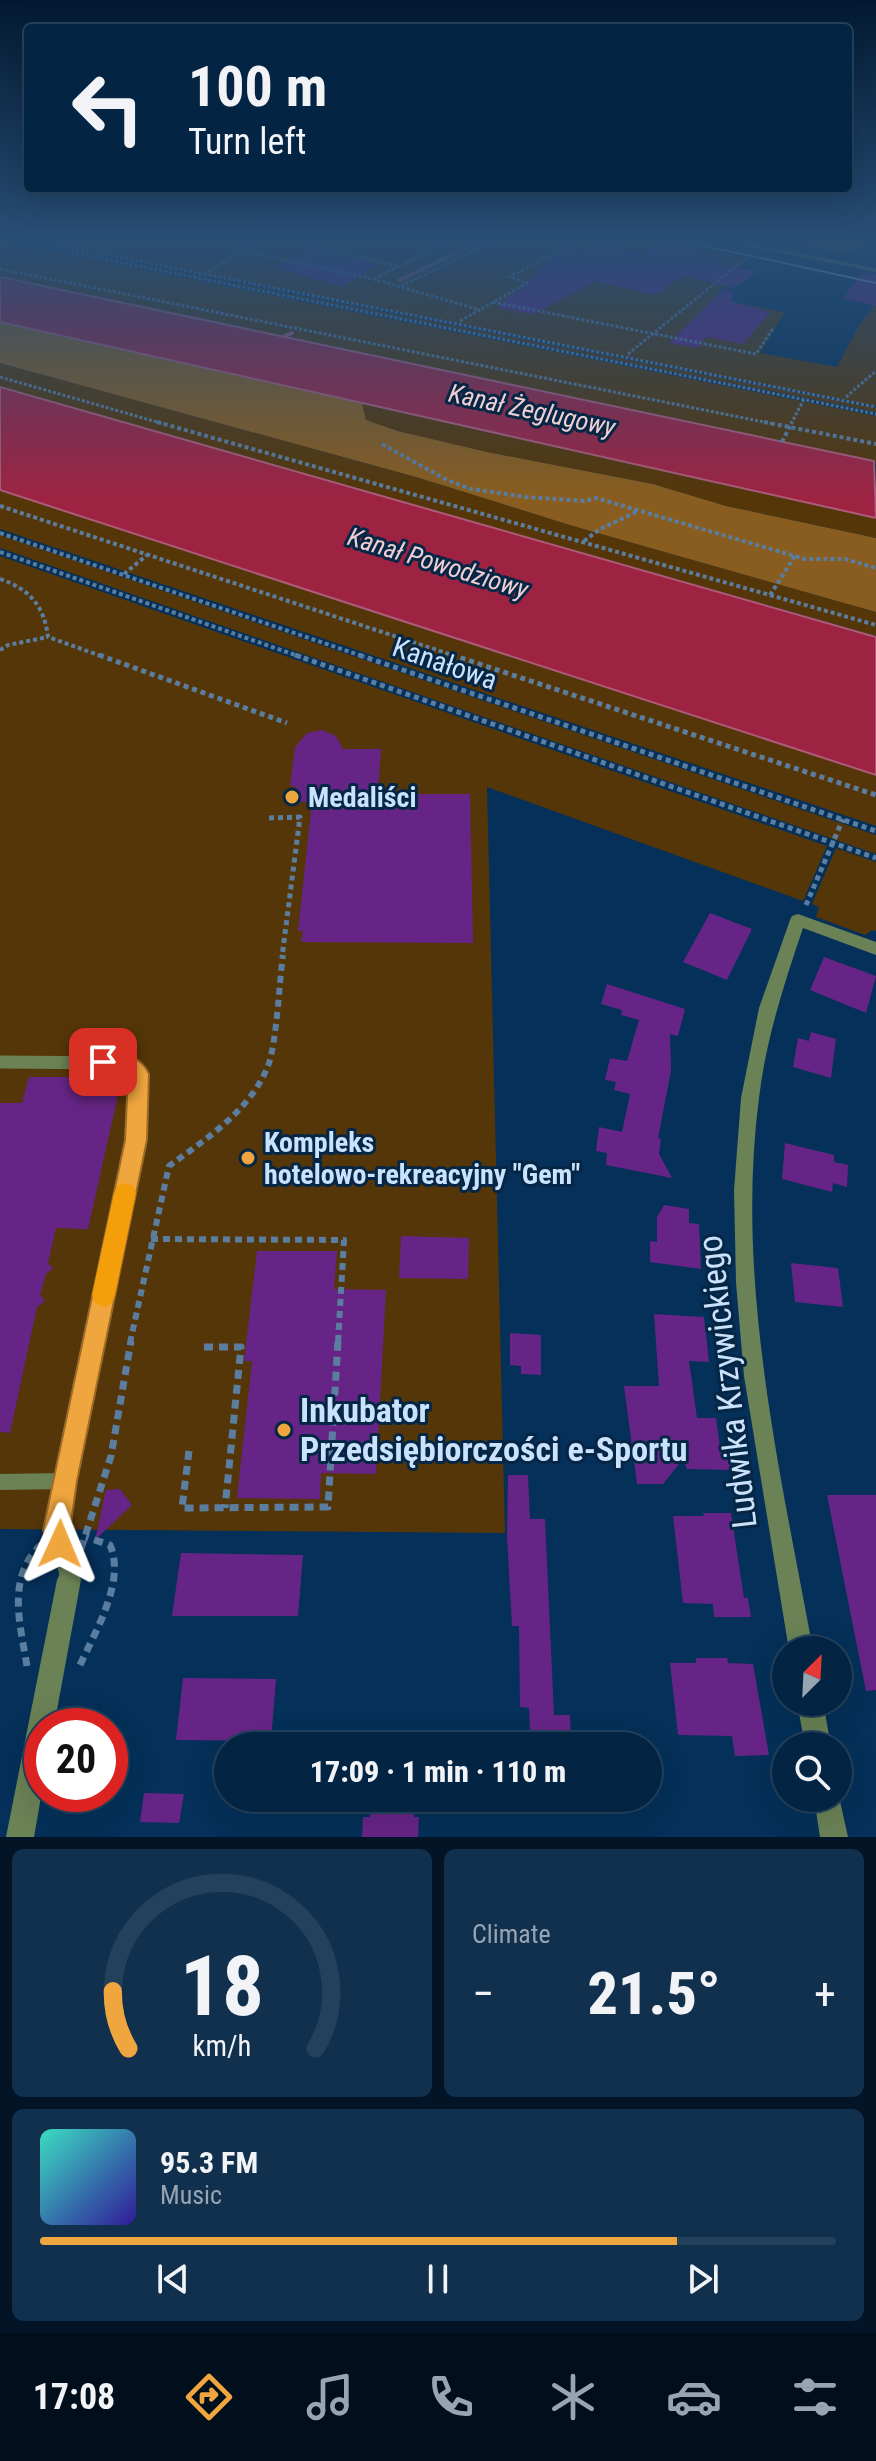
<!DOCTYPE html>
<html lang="en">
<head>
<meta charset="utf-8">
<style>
  :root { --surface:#032443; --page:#11304e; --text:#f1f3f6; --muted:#97a4b2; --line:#24415c; --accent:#f0a63e }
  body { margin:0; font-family:"Roboto Condensed",sans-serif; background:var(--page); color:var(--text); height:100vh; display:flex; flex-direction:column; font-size:30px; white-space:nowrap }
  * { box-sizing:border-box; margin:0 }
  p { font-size:26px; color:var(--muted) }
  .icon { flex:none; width:44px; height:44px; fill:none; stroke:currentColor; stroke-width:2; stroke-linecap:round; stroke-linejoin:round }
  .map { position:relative; height:1837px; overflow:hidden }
  .details { display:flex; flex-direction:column; gap:12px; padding:12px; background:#021425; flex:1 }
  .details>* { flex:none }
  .hud { position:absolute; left:24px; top:24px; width:828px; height:168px; border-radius:8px; box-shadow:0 8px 32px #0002,0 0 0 2px var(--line); background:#032443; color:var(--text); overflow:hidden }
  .needle { width:52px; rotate:24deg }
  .tools { position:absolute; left:772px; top:1636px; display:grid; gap:16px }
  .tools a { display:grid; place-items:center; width:80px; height:80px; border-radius:50%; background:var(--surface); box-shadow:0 8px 32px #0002,0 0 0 2px var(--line); font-size:40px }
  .speed { position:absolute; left:24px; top:1708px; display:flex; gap:16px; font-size:40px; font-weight:700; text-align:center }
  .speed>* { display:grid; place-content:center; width:104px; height:104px; border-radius:50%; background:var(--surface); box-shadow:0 8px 32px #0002,0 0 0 2px var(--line); line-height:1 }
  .speed .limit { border:12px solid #d22; background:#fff; color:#111 }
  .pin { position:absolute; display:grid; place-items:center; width:68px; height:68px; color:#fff; margin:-34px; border-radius:16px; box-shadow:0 4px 12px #0006 }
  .me { position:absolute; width:88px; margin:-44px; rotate:1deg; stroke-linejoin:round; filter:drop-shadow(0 0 6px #0008) }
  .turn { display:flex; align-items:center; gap:28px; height:168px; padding:0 32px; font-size:36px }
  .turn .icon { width:104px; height:104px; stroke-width:2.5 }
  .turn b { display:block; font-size:56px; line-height:68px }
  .big { font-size:60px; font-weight:800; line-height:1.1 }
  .details .tile { flex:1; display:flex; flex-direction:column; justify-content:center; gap:12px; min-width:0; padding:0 28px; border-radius:12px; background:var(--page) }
  .details .dial { align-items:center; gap:0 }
  .dial svg { height:208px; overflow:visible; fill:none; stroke:var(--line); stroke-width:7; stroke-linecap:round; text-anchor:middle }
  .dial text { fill:var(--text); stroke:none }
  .song { display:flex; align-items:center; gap:24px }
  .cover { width:96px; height:96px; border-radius:12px; background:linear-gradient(135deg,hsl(170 70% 55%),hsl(250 70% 35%)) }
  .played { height:8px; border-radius:4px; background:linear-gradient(90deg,var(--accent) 80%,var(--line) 80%) }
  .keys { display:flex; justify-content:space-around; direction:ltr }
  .heat { display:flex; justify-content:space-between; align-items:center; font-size:44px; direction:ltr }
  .details .tiles { flex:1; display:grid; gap:12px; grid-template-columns:1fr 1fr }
  .tile:last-child { grid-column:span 2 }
  .trip { position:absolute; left:214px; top:1732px; width:448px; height:80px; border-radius:40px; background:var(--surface); box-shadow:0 8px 32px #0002,0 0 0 2px var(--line); font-weight:800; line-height:80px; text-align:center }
  .tabs { display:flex; height:128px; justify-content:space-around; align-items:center; background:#010e1b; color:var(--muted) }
  .tabs .icon { width:56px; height:56px }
  .tabs .selected { color:var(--accent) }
  .tabs b { font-size:36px; color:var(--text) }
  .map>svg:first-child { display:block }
</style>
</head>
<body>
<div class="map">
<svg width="876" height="1837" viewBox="0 0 876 1837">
  <rect width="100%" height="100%" fill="#043059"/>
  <g fill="#553608">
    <path d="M0 241 876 416V462L0 277Z"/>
    <path d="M20 241 876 408V412L77 253Z"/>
    <path d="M40 241H666L750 259 731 274 715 299 785 312 760 353 837 367 858 327 876 303V406Z"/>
    <path d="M777 241H876V243L842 253Z"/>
    <path d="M0 363 416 477 573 526 876 612V636L0 387Z"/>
    <path d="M362 403 876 518V538L726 506 653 484 487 452 398 431 366 420Z"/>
    <path d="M0 490 876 775V826L0 529Z"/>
    <path d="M0 535 876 835V854L0 548Z"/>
    <path d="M0 556 827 846 803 901 487 787 505 1533 0 1529Z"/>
    <path d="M836 848 876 862V931L872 930 865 935 816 917 819 907 812 904Z"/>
  </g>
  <path fill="#895d1f" d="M0 322 362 403 366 420 398 431 487 452 653 484 726 506 876 538V612L573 526 416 477 0 363Z"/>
  <g fill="#9e2342" stroke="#ac5c7a" stroke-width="2">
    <path d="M0 277 874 461 876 518 0 322Z"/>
    <path d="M0 387 876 637V775L0 490Z"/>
  </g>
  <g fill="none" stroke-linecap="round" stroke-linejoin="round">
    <g stroke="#ac5c7a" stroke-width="4">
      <path d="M400 280 481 241"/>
      <path d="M285 336 292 333"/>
    </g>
  </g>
  <g fill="#662586">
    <path d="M663 242 724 257 717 263 756 272 735 288 682 276 656 295 595 281 534 314 497 308 565 247 582 252 600 243 642 255Z"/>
    <path d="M311 248 377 264 343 287 274 267Z"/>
    <path d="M863 272 876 275V306L843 298Z"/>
    <path d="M725 288 734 295 730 301 770 312 743 344 706 337 698 348 669 343Z"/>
    <path d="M322 730 336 736 343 749H381L378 794H470L473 943 301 942 303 931H298L312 802H293L296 786H290L295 747 307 733Z"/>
    <path d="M710 913 752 929 727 980 683 962Z"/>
    <path d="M824 957 876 976 866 1013 810 990Z"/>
    <path d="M607 984 685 1009 678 1036 670 1034 671 1071 658 1138 661 1139 659 1154 672 1178 606 1165 607 1153 596 1151 599 1127 622 1132 630 1094 614 1090 616 1082 605 1080 610 1058 627 1061 639 1020 621 1015 622 1010 601 1004Z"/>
    <path d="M811 1032 836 1039 831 1078 793 1067 798 1038 809 1041Z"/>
    <path d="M29 1077H111L120 1086 88 1229 56 1228 48 1263 53 1268 46 1274 40 1295 45 1301 37 1307 10 1433 0 1432V1103H22Z"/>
    <path d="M785 1143 834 1155V1162L848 1165 847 1187 833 1183 832 1192 782 1179Z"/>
    <path d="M664 1205 689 1209V1223L699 1224 701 1269 650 1262V1241L657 1242V1217Z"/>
    <path d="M401 1236 469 1238 468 1279 399 1278Z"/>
    <path d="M257 1251H337L334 1289 386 1290 376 1474 321 1473 320 1499 237 1498 252 1361H244Z"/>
    <path d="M791 1263 838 1268 843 1307 795 1302Z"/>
    <path d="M654 1314 704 1317 709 1362 689 1361 697 1418H716L720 1447 728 1451 731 1470 687 1469 683 1459 663 1484H637L624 1386H659Z"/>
    <path d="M510 1333 541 1335V1375L521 1374V1366L510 1365Z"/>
    <path d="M508 1475H528L530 1519H545L554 1715H570L571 1746H531L529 1708 520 1707 519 1626H512L507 1536Z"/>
    <path d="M120 1489 132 1505 95 1540 106 1490Z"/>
    <path d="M827 1495H876V1690L866 1691Z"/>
    <path d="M703 1513H731L744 1598H748L751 1617H714L713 1604 683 1603 673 1516H704Z"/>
    <path d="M181 1553 303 1555 298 1616H172Z"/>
    <path d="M696 1658H727L728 1663 753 1664 769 1755 735 1756 732 1736 678 1735 670 1663H696Z"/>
    <path d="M183 1678 276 1679 271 1741 176 1740Z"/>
    <path d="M144 1793 184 1794 179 1823 140 1822Z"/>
    <path d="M370 1798H414V1817H419L418 1837H362L363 1817H370Z"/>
  </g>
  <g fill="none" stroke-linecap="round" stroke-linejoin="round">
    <g stroke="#5b7ea0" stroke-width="3" stroke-dasharray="3 2" stroke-linecap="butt">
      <path d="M12 241 876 414"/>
      <path d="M37 241 876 407"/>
      <path d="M163 241 177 244"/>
      <path d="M292 241 397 266"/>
      <path d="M241 251 373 279 480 310"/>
      <path d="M0 269 774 424"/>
      <path d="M208 272 258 241"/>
      <path d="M374 279 450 241"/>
      <path d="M401 286 494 241"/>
      <path d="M493 302 756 354 774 327"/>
      <path d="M460 321 527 283 509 277 579 241"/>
      <path d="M628 354 746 258"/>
      <path d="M0 377 164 424"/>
      <path d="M846 397 876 371"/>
      <path d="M791 424 804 399"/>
    </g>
    <g stroke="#5b7ea0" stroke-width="4" stroke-dasharray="4 3" stroke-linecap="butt">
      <path d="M157 422 876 625"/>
      <path d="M764 422 876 444"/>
      <path d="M782 442 792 422"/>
      <path d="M382 444 447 480 471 489 526 497 584 501 596 498 805 559H845L876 568"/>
      <path d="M0 506 458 657"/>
      <path d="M0 533 365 657"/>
      <path d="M584 541 600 529 638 511"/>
      <path d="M0 552 301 657"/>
      <path d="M124 574 147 555"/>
      <path d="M0 579C29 589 44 605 48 637L104 657"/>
      <path d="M770 595 795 556"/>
      <path d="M0 650 8 645 48 637"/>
    </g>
    <g stroke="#5b7ea0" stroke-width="5" stroke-dasharray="5 4" stroke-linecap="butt">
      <path d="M99 655 287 723"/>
      <path d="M295 655 876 858"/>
      <path d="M359 655 876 831"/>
      <path d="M452 655 876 795"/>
      <path d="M269 818 300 817 282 957"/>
      <path d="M806 905 843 819"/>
    </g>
    <g stroke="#5b7ea0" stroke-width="6" stroke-dasharray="7 5" stroke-linecap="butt">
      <path d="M151 1239 344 1240 338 1343"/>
      <path d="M130 1343 169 1166C206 1139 250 1111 268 1066 277 1041 279 984 283 955"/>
    </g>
    <g stroke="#5b7ea0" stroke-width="7" stroke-dasharray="9 6" stroke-linecap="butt">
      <path d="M204 1347H241L225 1508"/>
      <path d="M189 1451 182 1508 328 1507 338 1341"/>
      <path d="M81 1549 111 1456 131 1341"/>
      <path d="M80 1665C95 1632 126 1581 110 1545L86 1537"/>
      <path d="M27 1666C20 1624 6 1576 42 1544"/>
    </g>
    <path stroke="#6a8256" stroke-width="13" d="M0 1062 128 1063 139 1076 136 1140 93 1343"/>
    <g stroke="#6a8256" stroke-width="16">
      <path d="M64 1481 56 1530 69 1580"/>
      <path d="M0 1482 64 1481 94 1341"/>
    </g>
    <g fill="#6a8256" fill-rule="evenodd">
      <path d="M798 914 876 942V955L803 928C784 984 766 1039 759 1098 735 1282 780 1470 813 1650H789L744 1376 736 1283 734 1190 741 1098 759 1008 790 920 792 916Z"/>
      <path d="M69 1568 77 1572 81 1580 54 1726H42V1791L34 1837H6L57 1580 61 1572Z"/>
      <path d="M797 1702H823L831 1746H805Z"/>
      <path d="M838 1792 848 1837H820L814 1798H838Z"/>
    </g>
    <path fill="#6a8256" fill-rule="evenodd" d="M721 241H735L876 268V272Z"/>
    <path stroke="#9ebad7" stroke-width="2" d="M682 241 876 283"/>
  </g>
  <linearGradient id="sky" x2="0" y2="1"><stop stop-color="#021a31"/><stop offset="0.48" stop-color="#294e76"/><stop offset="1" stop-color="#294e76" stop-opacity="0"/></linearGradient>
  <rect width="876" height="498" fill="url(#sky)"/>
  <path fill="#f0a63e" stroke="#9c6c28" stroke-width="2" d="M103 1053C122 1054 139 1053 149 1074L147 1140 77 1481 70 1530 73 1544 69 1554 60 1558 51 1554 43 1530 125 1140 128 1077 123 1072 95 1068 93 1062 95 1056Z"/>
  <path fill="#f59e0b" d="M125 1183 133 1186 136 1193 115 1295 112 1303 104 1307 95 1303 92 1295 114 1193 117 1186Z"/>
  <g fill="#f0a63e" stroke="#062645" stroke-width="3">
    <circle cx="292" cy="797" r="8"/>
    <circle cx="248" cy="1158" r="8"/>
    <circle cx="284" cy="1430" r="8"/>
  </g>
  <g text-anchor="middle" stroke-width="6" stroke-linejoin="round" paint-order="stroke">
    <g font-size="26" font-style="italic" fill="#f0ced1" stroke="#062645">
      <text transform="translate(532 410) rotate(12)" y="9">Kanał Żeglugowy</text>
      <text transform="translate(438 563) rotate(17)" y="9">Kanał Powodziowy</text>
    </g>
    <g font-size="28" fill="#cbe2fc" stroke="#062645">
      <text transform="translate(445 663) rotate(19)" y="10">Kanałowa</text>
    </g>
    <g font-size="28" font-weight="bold" fill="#cbe2fc" stroke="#062645" text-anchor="start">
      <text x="308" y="807">Medaliści</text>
      <text x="264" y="1152">Kompleks<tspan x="264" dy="32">hotelowo-rekreacyjny "Gem"</tspan></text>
    </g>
    <g font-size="34" fill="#cbe2fc" stroke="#062645">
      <text transform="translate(727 1382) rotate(-97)" y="12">Ludwika Krzywickiego</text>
    </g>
    <g font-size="34" font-weight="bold" fill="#cbe2fc" stroke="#062645" text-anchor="start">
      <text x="300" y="1422">Inkubator<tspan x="300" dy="39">Przedsiębiorczości e-Sportu</tspan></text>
    </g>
  </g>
</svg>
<div class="tools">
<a><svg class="needle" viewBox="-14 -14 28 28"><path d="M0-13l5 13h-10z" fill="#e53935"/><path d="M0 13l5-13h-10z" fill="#97a4b2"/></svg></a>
<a><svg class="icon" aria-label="search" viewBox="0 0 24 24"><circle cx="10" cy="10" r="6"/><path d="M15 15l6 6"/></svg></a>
</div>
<div class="speed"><div class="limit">20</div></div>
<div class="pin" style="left:103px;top:1062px;background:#d93025"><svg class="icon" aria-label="arrive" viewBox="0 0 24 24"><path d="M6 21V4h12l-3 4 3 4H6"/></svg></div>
<svg class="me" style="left:60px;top:1544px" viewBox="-20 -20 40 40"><path d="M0-17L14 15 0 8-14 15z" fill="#f0a63e" stroke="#fff" stroke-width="4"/></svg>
<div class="trip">17:09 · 1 min · 110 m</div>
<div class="hud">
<div class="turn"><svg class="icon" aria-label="left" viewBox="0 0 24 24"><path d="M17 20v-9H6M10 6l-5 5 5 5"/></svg><div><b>100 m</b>Turn left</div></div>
</div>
</div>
<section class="details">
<div class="tiles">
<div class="tile dial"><svg viewBox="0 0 100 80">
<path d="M14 69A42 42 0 1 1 86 69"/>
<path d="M14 69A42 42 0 0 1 8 47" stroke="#f0a63e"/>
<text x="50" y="56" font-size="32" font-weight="700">18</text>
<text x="50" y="72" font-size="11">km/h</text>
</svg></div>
<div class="tile"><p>Climate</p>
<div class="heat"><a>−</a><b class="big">21.5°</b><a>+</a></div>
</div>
<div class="tile">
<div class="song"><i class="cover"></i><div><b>95.3 FM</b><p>Music</p></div></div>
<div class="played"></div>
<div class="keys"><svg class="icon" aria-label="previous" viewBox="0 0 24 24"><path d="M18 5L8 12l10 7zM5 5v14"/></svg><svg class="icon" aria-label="pause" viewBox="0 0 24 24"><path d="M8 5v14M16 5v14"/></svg><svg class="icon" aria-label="next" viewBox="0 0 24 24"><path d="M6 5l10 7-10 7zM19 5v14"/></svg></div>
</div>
</div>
</section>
<nav class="tabs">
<b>17:08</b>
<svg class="icon selected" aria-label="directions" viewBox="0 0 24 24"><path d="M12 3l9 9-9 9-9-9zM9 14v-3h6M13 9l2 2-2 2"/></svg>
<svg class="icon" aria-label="music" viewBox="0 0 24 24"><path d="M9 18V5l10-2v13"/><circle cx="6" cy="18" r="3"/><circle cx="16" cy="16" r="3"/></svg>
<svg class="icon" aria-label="phone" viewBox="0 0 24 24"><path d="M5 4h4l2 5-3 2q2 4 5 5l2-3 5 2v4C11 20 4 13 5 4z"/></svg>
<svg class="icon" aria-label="climate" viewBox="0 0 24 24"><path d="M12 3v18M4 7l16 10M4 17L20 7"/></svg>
<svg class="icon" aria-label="car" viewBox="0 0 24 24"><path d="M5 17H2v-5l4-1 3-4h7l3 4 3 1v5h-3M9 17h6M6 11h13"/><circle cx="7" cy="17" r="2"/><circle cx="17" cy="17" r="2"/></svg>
<svg class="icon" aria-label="filters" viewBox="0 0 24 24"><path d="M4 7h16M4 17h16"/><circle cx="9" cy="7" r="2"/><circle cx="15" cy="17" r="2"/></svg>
</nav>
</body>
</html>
